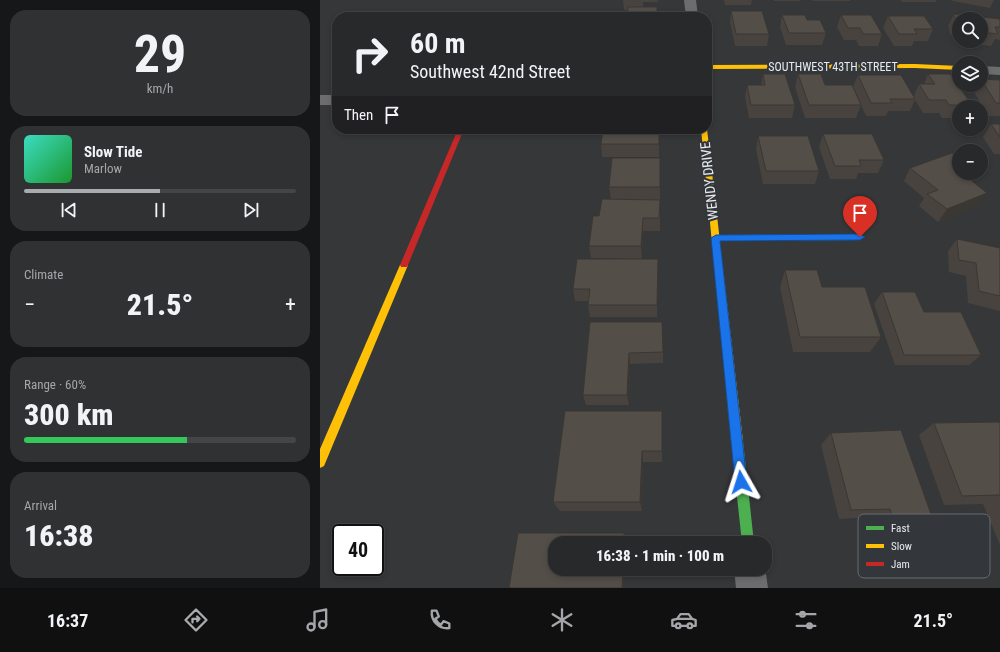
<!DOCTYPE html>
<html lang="en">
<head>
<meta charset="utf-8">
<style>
  :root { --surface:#28292b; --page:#303133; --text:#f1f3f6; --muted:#a5a6a9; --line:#444547; --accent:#a9acaf }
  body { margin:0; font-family:"Roboto Condensed",sans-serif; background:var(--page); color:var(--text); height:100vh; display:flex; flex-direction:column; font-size:15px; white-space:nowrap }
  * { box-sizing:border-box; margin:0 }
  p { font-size:13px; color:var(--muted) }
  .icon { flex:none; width:22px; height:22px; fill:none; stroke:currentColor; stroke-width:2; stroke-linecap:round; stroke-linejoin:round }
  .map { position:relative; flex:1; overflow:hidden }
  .side { display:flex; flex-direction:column; gap:10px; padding:10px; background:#161718; width:320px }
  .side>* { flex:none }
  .banner { position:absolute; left:12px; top:12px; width:380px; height:122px; border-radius:16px; box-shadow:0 2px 6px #0003,0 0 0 1px var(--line); background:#28292b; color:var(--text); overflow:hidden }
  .tools { position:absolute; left:632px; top:12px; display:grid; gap:8px }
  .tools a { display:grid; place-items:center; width:36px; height:36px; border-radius:50%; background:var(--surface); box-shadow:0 2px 6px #0003,0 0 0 1px var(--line); font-size:20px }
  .speed { position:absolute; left:12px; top:524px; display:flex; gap:8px; font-size:20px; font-weight:700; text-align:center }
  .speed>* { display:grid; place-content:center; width:52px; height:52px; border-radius:50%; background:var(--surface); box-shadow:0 2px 6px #0003,0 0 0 1px var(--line); line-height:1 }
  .speed .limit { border:2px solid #111; border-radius:6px; background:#fff; color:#111 }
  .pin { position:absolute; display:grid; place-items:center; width:34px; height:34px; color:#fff; margin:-41px -17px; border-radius:50% 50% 50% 0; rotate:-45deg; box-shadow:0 0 4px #0007 }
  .pin .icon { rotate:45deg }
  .me { position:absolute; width:44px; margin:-22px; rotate:354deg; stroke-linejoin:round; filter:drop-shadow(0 0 3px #0008) }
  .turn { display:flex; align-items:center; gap:14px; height:84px; padding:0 12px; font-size:18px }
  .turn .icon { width:52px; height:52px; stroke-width:2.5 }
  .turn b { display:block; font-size:28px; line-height:34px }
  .then { display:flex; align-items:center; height:38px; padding:0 12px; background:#0003; gap:8px; font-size:15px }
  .big { font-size:30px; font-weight:800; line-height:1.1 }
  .side .card { flex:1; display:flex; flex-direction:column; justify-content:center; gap:6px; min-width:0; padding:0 14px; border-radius:16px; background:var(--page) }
  .side .dial { align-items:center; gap:0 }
  .dial b { font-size:52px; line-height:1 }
  .song { display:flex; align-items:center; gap:12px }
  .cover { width:48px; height:48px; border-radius:6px; background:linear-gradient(135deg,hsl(170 70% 55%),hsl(130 70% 35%)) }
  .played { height:4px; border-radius:2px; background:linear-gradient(90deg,var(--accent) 50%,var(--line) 50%) }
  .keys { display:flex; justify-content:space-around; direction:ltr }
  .heat { display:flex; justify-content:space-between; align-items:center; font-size:22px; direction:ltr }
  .charge { height:6px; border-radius:3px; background:linear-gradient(90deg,#34c759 60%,var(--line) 0) }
  .trip { position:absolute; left:228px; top:536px; width:224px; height:40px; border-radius:16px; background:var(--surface); box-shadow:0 2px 6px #0003,0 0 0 1px var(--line); font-weight:800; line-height:40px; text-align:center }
  .dock { display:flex; height:64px; justify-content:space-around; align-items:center; background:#101011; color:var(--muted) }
  .dock .icon { width:28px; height:28px }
  .dock .active { color:var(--accent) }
  .dock b { font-size:18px; color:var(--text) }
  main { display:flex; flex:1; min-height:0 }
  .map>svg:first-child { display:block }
</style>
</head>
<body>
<main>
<section class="side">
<div class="card dial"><b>29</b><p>km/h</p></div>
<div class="card">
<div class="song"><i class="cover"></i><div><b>Slow Tide</b><p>Marlow</p></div></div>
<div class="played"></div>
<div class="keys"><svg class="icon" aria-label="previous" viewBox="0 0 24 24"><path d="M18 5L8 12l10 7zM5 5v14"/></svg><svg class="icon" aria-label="pause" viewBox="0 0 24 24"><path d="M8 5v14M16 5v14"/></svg><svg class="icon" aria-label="next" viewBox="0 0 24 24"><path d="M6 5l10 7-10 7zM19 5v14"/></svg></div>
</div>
<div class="card"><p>Climate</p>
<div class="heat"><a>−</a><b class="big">21.5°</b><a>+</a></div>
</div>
<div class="card"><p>Range · 60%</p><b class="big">300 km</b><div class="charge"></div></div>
<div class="card"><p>Arrival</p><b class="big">16:38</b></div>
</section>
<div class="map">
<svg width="680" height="588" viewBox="0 0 680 588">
  <rect width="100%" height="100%" fill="#353739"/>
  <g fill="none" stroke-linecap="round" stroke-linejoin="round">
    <g fill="#6d6d6f" fill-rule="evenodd">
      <path d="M364 0H376L378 17H366Z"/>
      <path d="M661 66 680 67V75L661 74Z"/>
      <rect x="0" y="95" width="17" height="10"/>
      <path d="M445 567 448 588H416L414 569H445Z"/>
    </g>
    <g fill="#4caf50" fill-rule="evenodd">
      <path d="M540 234 544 237 540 240 396 241 392 238 396 235Z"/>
      <path d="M417 435 421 437 423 441 434 543H422L411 441 413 437Z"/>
    </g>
    <g fill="#ffc107" fill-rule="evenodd">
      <path d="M595 64 639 66V70L595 68 387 69V65Z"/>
      <path d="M381 129H387L423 441 421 445 417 447 413 445 411 441Z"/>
      <path d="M84 262 88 265 4 466 0 468V449L80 265Z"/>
    </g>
    <path fill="#c62828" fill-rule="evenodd" d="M138 129H144L88 265 87 267H81L80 265Z"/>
  </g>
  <g fill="#48433e">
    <path d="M303 0H338V2H323V7L307 10H304Z"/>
    <path d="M404 0H432L431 5H405Z"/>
    <rect x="454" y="0" width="26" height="1"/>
    <path d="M492 0H530V1H493Z"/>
    <path d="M581 0H616V2H582Z"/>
    <path d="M632 0H674L670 8 632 1Z"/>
    <path d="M411 11 449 34 447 46H415L410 22Z"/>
    <path d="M634 14 680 19V40L675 39 671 46 641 43V41H661V19H639V36L630 35 628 26Z"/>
    <path d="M462 15 487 20 506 33 502 45H466L460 27Z"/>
    <path d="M521 15 562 34 558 46H539L536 40H524L517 27Z"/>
    <path d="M568 16 613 29 608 41H594L592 46H574L563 28Z"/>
    <path d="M443 74 475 105 472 118H429L425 97 427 85H441Z"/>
    <path d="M478 74 505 85 541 105 536 118H485L475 87Z"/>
    <path d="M608 74 652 105 651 107H639V118H622L619 113H603L595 100 590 111H568L566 116H546L533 87 538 75 594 96 599 84H604Z"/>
    <path d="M661 79 680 80V116H668L654 92 658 85H661Z"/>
    <path d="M671 124H680V154H674L663 137Z"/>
    <path d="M339 129V157H282L281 144Z"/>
    <path d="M503 134 564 160 558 173H538L536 179H510L499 147Z"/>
    <path d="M438 136 499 171 495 184H443L436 149Z"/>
    <path d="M340 158V231H323L322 259 271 258 269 246 279 216 291 199 289 187Z"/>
    <path d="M590 168 654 183 658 206 618 222 599 206 604 198 584 181Z"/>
    <path d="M637 239 680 248V311L648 303 646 276 629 272 628 251Z"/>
    <path d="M338 259 337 317H270L268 305V301H255L253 289Z"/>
    <path d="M465 270 502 287 561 337 550 352H473L460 287Z"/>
    <path d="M562 292 604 312 661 355 649 365H575L554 304Z"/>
    <path d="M270 322 343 352V363L310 364 309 405H266L263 395Z"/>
    <path d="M342 411V462H323L322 511H240L233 502Z"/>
    <path d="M680 422V545L663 504 624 505 599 435 614 423Z"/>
    <path d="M511 433 621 542 603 549 565 551 556 517 519 519 501 445Z"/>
  </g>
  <g fill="#3b3732">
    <path d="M660 174 651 187 648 178Z"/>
    <path d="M667 193 658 206 618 222 627 209Z"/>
    <path d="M323 218V231L322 259 321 246Z"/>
    <path d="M309 353 310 364 309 405 307 395Z"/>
    <path d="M322 451 323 462 322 511 320 502Z"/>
    <path d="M304 533 307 541V543H304Z"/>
    <path d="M303 569H306L305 588H302Z"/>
  </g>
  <g fill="#544e48" stroke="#3b3732">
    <path d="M308 7H337V17H307Z"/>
    <path d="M411 11H442L449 34H416Z"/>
    <path d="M634 14 680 19V27H675L678 34 661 32V19H639V23H636Z"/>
    <path d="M462 15H485L487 20H500L506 33H469Z"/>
    <path d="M521 15H551L562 34H543L540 28H528Z"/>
    <path d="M568 16H604L613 29H594L597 34H579Z"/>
    <path d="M443 74H465L475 105H431L427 85H445Z"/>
    <path d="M478 74H501L505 85H532L541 105H489Z"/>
    <path d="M608 74H630L652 105H629L626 100H609L599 84H615Z"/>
    <path d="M538 75H581L595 99H570L572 103H551Z"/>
    <path d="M661 79 680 80V103H676Z"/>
    <path d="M671 124H680V137Z"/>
    <path d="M283 129H339V144H281Z"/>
    <path d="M503 134H552L564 160H539L541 166H515Z"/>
    <path d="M438 136H488L499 171H446Z"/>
    <path d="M632 153 639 158V173H659L660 174 648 178 667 193 627 209 607 194 618 190 590 168Z"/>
    <path d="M292 158H340V187H289Z"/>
    <path d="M282 199 340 200 339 218H323L321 246H269L273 216H279Z"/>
    <path d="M637 239 680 248V296L659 291 656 263 639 260Z"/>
    <path d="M257 259H338L337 305H268L270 289H253Z"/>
    <path d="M465 270H497L502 287H545L561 337H480Z"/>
    <path d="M562 292H595L604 312H641L661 355H584Z"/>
    <path d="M270 322H342L343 352 309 353 307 395H263Z"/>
    <path d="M245 411H342V451H322L320 502H233Z"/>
    <path d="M680 422V495L642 496 614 423Z"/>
    <path d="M581 430 621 542 581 544 570 509 531 510 511 433Z"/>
    <path d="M198 533H304V543H235V569H303L302 588H189Z"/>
  </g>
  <path fill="#1a73e8" stroke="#114b97" d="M540 234 545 237 540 240 400 241 427 482 425 486 421 488 417 486 415 482 391 238 396 235Z"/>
  <g text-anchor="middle" stroke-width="4" stroke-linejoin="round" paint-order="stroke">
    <g font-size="12" fill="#e8ebee" stroke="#33373b">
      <text x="513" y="71">SOUTHWEST 43TH STREET</text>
    </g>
    <g font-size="14" fill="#e8ebee" stroke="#33373b">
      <text transform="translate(389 181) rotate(-96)" y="5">WENDY DRIVE</text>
    </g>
  </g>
  <rect x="538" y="514" width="132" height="64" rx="6" fill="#33373b" stroke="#696d71" stroke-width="1"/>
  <rect x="546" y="526" width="18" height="4" fill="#4caf50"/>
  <rect x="546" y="544" width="18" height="4" fill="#ffc107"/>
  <rect x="546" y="562" width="18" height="4" fill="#c62828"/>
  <g font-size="11" fill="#e8ebee">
    <text x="571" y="532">Fast</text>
    <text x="571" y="550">Slow</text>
    <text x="571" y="568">Jam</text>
  </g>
</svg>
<div class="tools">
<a><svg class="icon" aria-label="search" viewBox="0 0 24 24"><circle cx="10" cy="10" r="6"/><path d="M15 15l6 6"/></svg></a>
<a><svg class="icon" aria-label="layers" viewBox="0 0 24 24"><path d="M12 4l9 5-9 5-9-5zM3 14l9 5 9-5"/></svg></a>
<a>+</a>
<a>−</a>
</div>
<div class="speed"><div class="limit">40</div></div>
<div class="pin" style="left:540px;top:237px;background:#d93025"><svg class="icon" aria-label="arrive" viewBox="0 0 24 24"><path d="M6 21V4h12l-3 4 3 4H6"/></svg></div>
<svg class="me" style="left:421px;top:482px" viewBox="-20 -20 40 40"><path d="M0-17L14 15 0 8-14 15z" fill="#1a73e8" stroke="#fff" stroke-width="4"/></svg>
<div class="trip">16:38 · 1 min · 100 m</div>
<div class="banner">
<div class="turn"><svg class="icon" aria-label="right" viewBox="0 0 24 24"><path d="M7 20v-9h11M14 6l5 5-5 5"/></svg><div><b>60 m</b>Southwest 42nd Street</div></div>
<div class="then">Then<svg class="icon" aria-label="arrive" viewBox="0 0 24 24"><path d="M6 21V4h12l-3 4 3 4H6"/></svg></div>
</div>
</div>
</main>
<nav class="dock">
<b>16:37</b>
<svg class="icon active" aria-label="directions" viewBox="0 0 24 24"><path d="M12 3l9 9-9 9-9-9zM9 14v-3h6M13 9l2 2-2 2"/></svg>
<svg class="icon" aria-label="music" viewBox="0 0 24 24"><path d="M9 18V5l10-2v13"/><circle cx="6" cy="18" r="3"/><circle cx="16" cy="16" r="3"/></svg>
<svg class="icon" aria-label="phone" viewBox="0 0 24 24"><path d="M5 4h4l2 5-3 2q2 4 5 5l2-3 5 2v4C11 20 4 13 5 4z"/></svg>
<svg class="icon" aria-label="climate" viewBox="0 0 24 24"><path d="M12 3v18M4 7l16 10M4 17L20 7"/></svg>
<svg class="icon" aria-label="car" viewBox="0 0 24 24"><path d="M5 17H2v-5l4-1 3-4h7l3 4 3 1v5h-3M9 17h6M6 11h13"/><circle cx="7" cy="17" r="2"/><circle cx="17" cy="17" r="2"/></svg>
<svg class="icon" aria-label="filters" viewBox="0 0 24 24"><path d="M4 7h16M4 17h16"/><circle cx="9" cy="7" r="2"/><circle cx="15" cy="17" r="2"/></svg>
<b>21.5°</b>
</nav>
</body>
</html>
